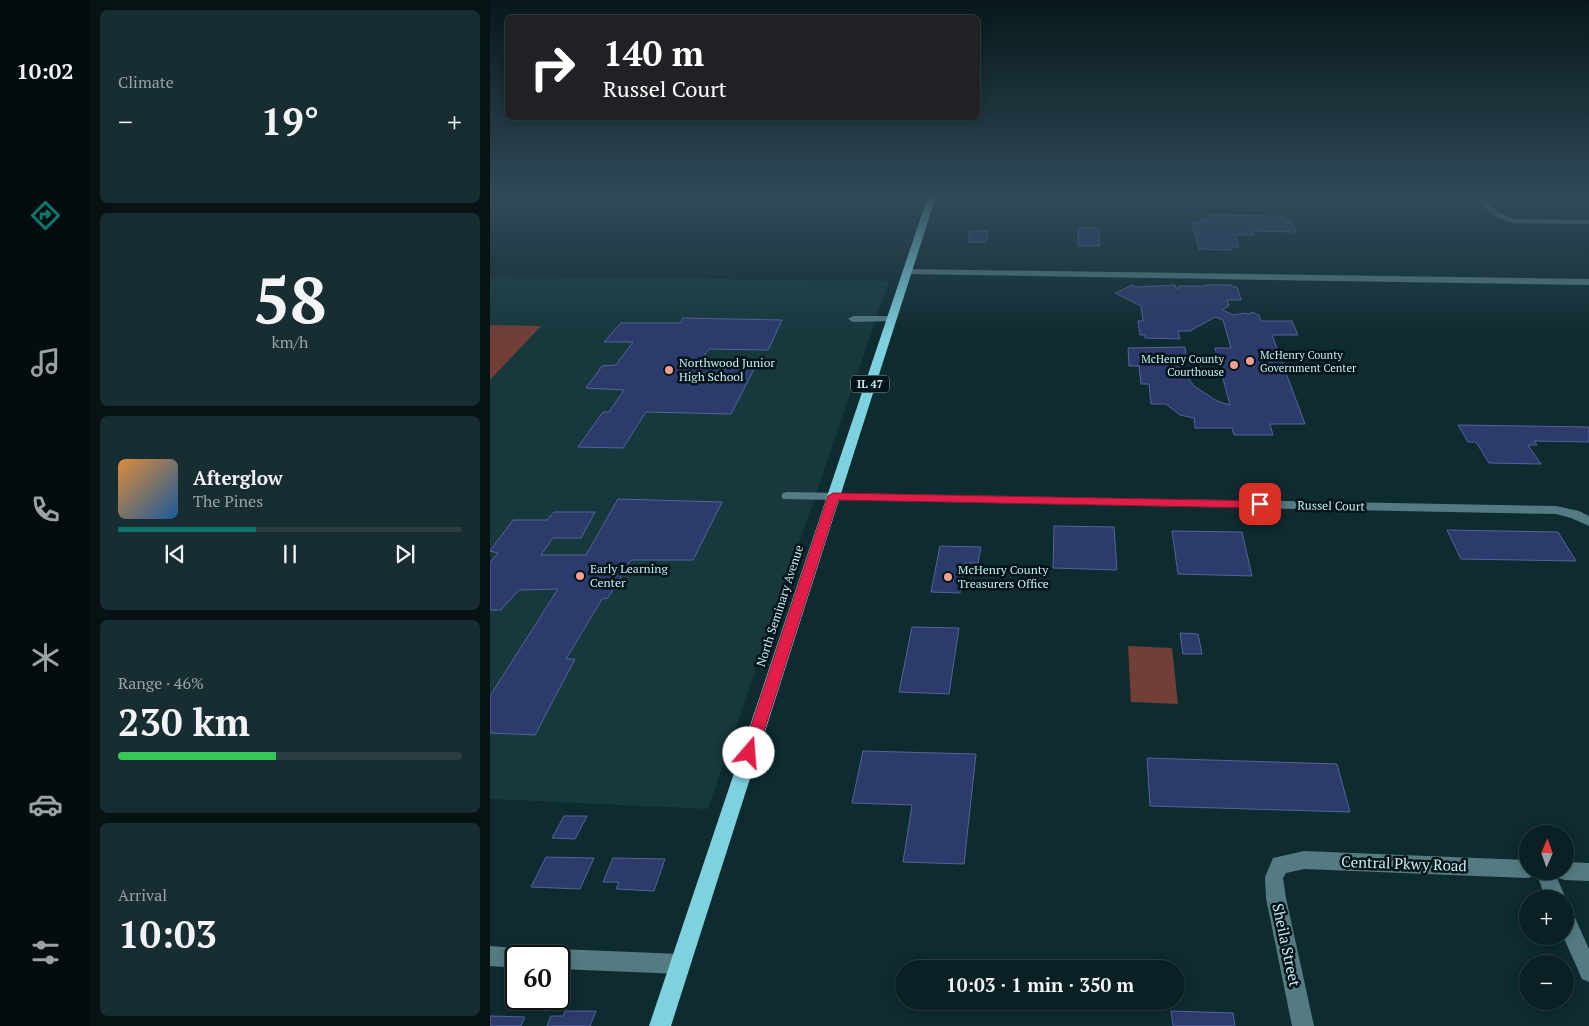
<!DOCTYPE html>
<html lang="en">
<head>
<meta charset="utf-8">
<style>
  :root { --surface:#0a2024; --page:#182d31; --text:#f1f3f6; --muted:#99a3a6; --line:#2a3e41; --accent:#0f766e }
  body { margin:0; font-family:"PT Serif",serif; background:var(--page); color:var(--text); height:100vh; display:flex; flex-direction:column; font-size:19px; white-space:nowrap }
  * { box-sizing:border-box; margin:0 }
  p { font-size:16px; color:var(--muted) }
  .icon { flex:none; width:28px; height:28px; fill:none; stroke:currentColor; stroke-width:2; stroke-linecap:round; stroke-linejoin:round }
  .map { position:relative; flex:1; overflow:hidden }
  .panel { display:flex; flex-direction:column; gap:10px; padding:10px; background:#061214; width:400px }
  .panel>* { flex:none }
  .hud { position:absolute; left:15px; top:15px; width:475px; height:105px; border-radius:8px; box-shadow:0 2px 12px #0003,0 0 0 1px var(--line); background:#202124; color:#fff; overflow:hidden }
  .needle { width:32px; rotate:2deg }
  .tools { position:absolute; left:1029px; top:825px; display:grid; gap:10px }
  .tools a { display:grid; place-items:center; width:55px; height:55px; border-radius:50%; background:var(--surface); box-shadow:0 2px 12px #0003,0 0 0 1px var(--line); font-size:25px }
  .speed { position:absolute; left:15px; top:945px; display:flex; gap:10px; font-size:25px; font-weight:700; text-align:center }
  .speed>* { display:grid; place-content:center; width:65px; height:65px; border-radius:50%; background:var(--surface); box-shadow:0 2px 12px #0003,0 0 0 1px var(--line); line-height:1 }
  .speed .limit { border:2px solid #111; border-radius:8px; background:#fff; color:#111 }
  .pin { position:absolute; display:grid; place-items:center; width:42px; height:42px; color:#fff; margin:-21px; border-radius:10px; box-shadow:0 2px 8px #0006 }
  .me { position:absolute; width:55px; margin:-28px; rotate:18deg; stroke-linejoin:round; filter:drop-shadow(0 0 4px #0008) }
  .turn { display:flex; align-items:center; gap:18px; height:105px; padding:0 15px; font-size:22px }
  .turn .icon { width:65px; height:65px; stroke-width:2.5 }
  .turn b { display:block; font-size:35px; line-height:42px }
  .big { font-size:38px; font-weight:700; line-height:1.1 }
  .panel .card { flex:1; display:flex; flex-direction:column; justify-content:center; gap:8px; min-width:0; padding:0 18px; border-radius:8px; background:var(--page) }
  .panel .dial { align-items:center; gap:0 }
  .dial b { font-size:65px; line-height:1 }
  .song { display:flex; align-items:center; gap:15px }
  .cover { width:60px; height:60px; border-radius:8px; background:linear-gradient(135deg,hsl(30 70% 55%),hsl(210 70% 35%)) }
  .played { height:5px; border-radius:2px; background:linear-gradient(90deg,var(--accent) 40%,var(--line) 40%) }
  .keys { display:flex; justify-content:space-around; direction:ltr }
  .heat { display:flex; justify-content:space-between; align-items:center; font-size:28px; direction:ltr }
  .charge { height:8px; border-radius:4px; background:linear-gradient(90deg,#34c759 46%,var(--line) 0) }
  .trip { position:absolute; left:405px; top:960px; width:290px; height:50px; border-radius:25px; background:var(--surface); box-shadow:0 2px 12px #0003,0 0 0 1px var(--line); font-weight:700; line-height:50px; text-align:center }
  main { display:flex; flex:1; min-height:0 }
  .tabs { display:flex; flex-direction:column; width:90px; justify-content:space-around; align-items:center; background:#040d0e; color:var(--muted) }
  .tabs .icon { width:35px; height:35px }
  .tabs .on { color:var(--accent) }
  .tabs b { font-size:22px; color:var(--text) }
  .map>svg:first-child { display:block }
</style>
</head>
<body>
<main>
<nav class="tabs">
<b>10:02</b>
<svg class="icon on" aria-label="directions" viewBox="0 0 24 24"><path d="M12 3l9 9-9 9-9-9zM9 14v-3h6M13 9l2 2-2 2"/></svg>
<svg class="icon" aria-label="music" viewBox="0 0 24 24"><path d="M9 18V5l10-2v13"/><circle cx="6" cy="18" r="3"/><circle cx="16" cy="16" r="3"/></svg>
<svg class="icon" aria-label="phone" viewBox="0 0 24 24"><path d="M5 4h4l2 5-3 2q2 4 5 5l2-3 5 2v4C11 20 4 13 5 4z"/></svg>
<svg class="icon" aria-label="climate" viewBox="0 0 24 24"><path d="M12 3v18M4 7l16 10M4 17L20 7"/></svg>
<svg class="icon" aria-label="car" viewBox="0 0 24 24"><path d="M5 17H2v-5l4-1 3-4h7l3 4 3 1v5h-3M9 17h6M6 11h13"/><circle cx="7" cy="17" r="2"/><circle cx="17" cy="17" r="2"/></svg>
<svg class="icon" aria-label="filters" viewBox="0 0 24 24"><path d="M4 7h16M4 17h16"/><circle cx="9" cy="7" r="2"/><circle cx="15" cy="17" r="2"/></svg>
</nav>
<section class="panel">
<div class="card"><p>Climate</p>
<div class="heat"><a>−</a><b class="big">19°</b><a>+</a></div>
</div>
<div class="card dial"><b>58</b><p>km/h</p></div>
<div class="card">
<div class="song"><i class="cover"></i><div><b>Afterglow</b><p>The Pines</p></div></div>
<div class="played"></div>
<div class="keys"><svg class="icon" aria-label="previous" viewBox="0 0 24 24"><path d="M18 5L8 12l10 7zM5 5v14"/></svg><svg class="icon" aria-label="pause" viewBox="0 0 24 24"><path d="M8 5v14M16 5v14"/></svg><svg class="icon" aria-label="next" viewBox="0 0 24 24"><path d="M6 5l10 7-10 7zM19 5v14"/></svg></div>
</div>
<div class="card"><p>Range · 46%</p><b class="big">230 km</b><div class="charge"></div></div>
<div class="card"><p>Arrival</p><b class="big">10:03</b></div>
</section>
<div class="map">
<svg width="1099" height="1026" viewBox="0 0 1099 1026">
  <rect width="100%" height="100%" fill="#0e2b30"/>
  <path fill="#17383d" d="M0 276 399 281 218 809 0 799Z"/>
  <g fill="#723f37">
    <path d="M0 325 51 326 0 380Z"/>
    <path d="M638 646 682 648 688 704 641 702Z"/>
  </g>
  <g fill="#2c3a6c" stroke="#53649a">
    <path d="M719 215 792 216 794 220H801L806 232 763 231 764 235H745L749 247H740L741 250 709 249 702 223 712 222 711 219H720Z"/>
    <path d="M588 228H609L610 246H588Z"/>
    <path d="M480 231H498L496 242H478Z"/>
    <path d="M643 285 646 287 685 285 686 288H690L689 286H715V285H741L743 287H747L751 300H737L739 306 732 310 744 315 755 313 759 314 762 312 769 315 771 321H802L808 335H782L815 424H780L783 435H744L742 428H705L704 418 690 415 676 404H661L659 384H651L649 366H639L638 348 695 347 696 356 687 357 690 366 704 386 727 401 740 405 725 348H741L733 320 725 317 700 331H688L690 339 655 338V335H650L648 321H653L651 306 625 293Z"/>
    <path d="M193 318 292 320 278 350 219 349 205 368 264 369 241 414 156 412 133 448 88 447 113 412H119L134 390 96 388 112 366 126 365 143 342H114L131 323H191Z"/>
    <path d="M968 425 1099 427V442L1044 441 1047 445H1038L1051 464 999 463 986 442H978Z"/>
    <path d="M128 499 232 502 203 560H141L118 598 112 599 76 659H85L45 735 0 733V696L68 589 29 590 11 610H0V563L8 553 0 551 23 520H57L64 512H105L91 538H63L51 555H96Z"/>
    <path d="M564 526 624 527 627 570 563 568Z"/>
    <path d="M957 530 1068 532 1086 561 971 559Z"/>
    <path d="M682 531 752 532 762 576 688 574Z"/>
    <path d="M450 546 491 547 488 563H475L470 593 441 592Z"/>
    <path d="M422 627 469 628 459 694 409 692Z"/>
    <path d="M690 633 708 634 712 654H693Z"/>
    <path d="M373 751 486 754 474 864 413 862 422 805 362 803Z"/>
    <path d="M657 758 847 764 860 812 660 806Z"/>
    <path d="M74 816H97L85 839 62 838Z"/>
    <path d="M56 857 104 858 90 889 41 887Z"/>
    <path d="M123 858 175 859 164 891 126 889 129 882H113Z"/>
    <path d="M75 1011H106L100 1026H57L61 1016H73Z"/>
    <path d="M681 1011 743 1013 745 1026H683Z"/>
    <path d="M0 1016 35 1017 31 1026H0Z"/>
  </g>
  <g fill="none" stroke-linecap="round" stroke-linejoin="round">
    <g fill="#557b82" fill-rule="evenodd">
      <path d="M983 196H991L1009 213 1023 219 1099 220V224L1023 223 1004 216Z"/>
      <path d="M417 269 1099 279V285L414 274V270Z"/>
      <path d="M401 316 404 317V321L363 322 358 319 363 316Z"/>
      <path d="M297 492 1066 506 1089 511 1099 516V526L1081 518 1066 514 293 499 291 496 293 493Z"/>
      <path d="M814 851 1038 860V871H1064L1076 899H1056L1046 872 1045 876 1038 878 814 869 796 873 793 878 796 898 824 1026H802L776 898 775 877 783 858Z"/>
      <path d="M1075 862 1099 863V881L1075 880 1068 878 1066 871H1075Z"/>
      <path d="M1075 908 1082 911 1099 949V982L1092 979 1073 936H1075Z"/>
      <path d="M0 946 26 948 33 951 35 956H26V968L0 966Z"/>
      <path d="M69 949 190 954 197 957 200 964 197 971 190 974 69 969V956H60L62 952Z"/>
    </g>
    <path fill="#7ed1df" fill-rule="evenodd" d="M438 196H446L181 1026H159Z"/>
  </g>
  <linearGradient id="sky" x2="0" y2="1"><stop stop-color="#08181a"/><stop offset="0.58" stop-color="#304a59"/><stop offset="1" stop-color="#304a59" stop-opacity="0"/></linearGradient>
  <rect width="1099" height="340" fill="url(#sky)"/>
  <path fill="#e11d48" stroke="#92132f" d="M343 493 770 501 776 504 770 508 348 500 267 753 265 758 259 760 254 758 252 753 338 496Z"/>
  <g fill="#f59d8e" stroke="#001318" stroke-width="2">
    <circle cx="760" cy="361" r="5"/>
    <circle cx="744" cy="365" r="5"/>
    <circle cx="179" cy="370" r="5"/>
    <circle cx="90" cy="576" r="5"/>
    <circle cx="458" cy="577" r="5"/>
  </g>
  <g text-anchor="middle" stroke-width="5" stroke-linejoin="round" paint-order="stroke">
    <g font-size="11" fill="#c5eff6" stroke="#001318" text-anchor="start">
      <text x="770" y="359">McHenry County<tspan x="770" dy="13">Government Center</tspan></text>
      <text x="734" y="363" text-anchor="end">McHenry County<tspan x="734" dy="13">Courthouse</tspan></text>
    </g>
    <rect fill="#001318" stroke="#8aadb3" stroke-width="1" x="361" y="375.5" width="38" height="17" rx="4"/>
    <g font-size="11" font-weight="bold" fill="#c5eff6">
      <text x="380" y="388">IL 47</text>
    </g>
    <g font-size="12" fill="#c5eff6" stroke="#001318" text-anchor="start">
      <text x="189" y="367">Northwood Junior<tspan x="189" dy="14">High School</tspan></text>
      <text x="100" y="573">Early Learning<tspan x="100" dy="14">Center</tspan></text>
      <text x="468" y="574">McHenry County<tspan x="468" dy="14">Treasurers Office</tspan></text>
    </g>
    <g font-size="12" fill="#c5eff6" stroke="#001318">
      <text transform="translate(841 506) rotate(1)" y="4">Russel Court</text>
      <text transform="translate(290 606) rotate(-72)" y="4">North Seminary Avenue</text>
    </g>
    <g font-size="15" fill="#c5eff6" stroke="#001318">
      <text transform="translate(914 864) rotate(2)" y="5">Central Pkwy Road</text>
      <text transform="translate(796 945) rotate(78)" y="5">Sheila Street</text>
    </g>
  </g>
</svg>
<div class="tools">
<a><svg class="needle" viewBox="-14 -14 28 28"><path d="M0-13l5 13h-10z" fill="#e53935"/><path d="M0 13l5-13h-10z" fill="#99a3a6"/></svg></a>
<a>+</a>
<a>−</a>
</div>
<div class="speed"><div class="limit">60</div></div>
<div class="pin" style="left:770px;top:504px;background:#d93025"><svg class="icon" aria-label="arrive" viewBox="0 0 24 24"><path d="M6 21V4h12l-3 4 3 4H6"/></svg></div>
<svg class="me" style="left:259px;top:753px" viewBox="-20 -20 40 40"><circle r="19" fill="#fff"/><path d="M0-13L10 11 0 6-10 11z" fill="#e11d48"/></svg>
<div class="trip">10:03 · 1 min · 350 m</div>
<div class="hud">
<div class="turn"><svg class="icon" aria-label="right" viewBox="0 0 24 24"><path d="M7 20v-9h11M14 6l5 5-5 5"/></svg><div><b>140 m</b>Russel Court</div></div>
</div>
</div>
</main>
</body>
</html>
